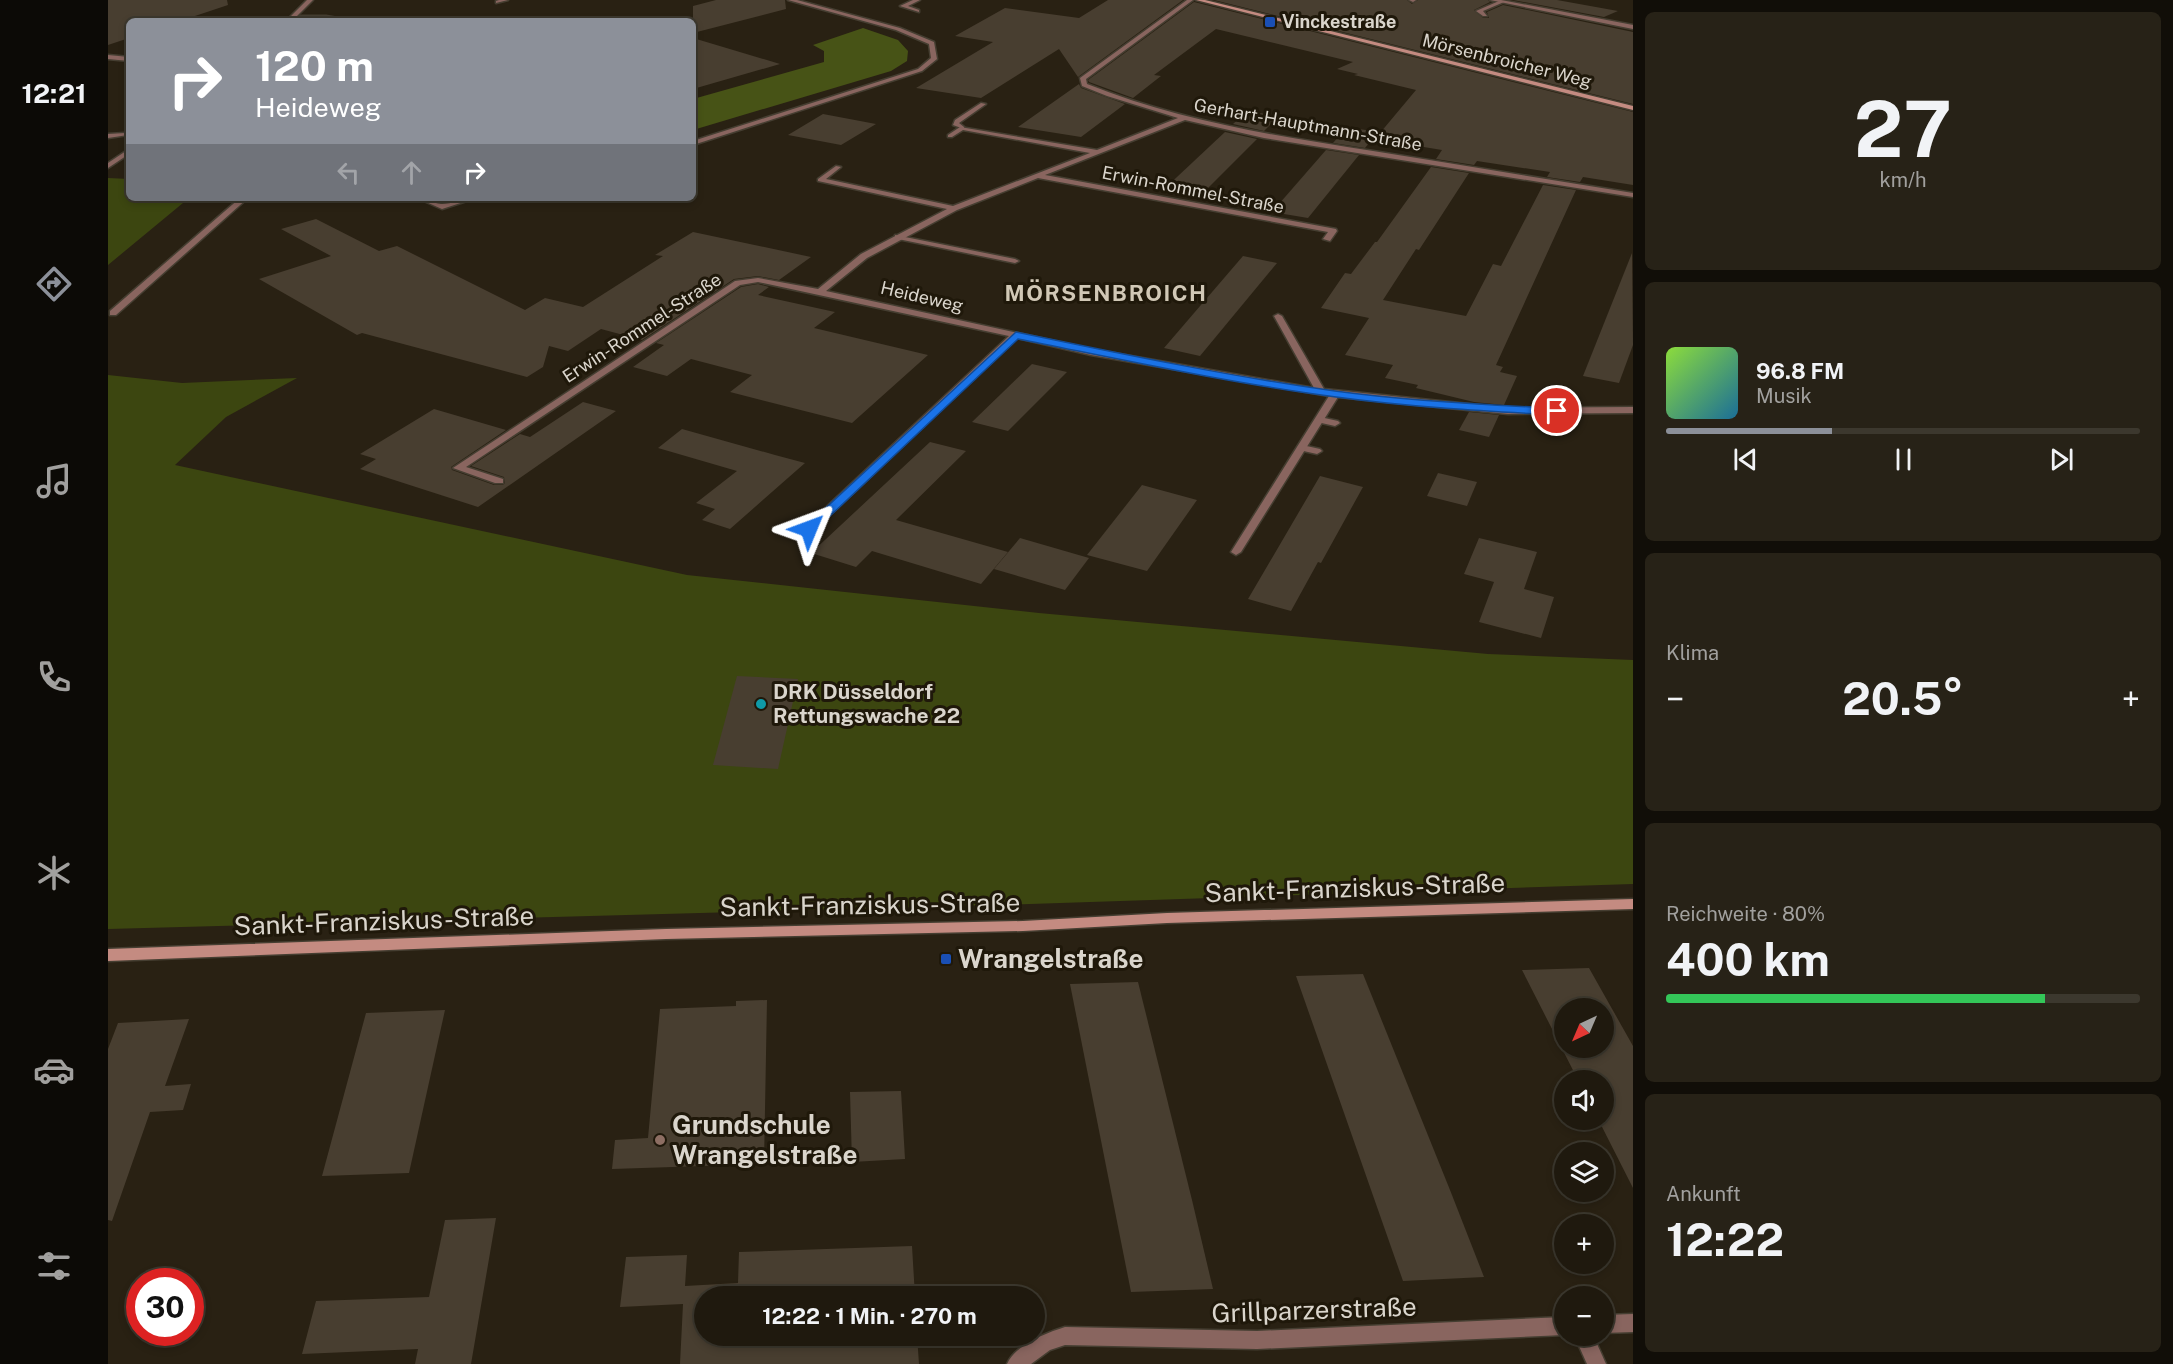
<!DOCTYPE html>
<html lang="de">
<head>
<meta charset="utf-8">
<style>
  :root { --surface:#1f190e; --page:#272217; --text:#f1f3f6; --muted:#a1a09e; --line:#3c382e; --accent:#8c9099 }
  body { margin:0; font-family:"Public Sans",sans-serif; background:var(--page); color:var(--text); height:100vh; display:flex; flex-direction:column; font-size:22px; white-space:nowrap }
  * { box-sizing:border-box; margin:0 }
  p { font-size:20px; color:var(--muted) }
  .icon { flex:none; width:33px; height:33px; fill:none; stroke:currentColor; stroke-width:2; stroke-linecap:round; stroke-linejoin:round }
  .map { position:relative; flex:1; overflow:hidden }
  .panel { display:flex; flex-direction:column; gap:12px; padding:12px; background:#110e08; width:540px }
  .panel>* { flex:none }
  .hud { position:absolute; left:18px; top:18px; width:570px; height:183px; border-radius:9px; box-shadow:0 3px 9px #0003,0 0 0 2px var(--line); background:#8c9099; color:#fff; overflow:hidden }
  .needle { width:39px; rotate:224deg }
  .tools { position:absolute; left:1446px; top:998px; display:grid; gap:12px }
  .tools a { display:grid; place-items:center; width:60px; height:60px; border-radius:50%; background:var(--surface); box-shadow:0 3px 9px #0003,0 0 0 2px var(--line); font-size:30px }
  .speed { position:absolute; left:18px; top:1268px; display:flex; gap:12px; font-size:30px; font-weight:700; text-align:center }
  .speed>* { display:grid; place-content:center; width:78px; height:78px; border-radius:50%; background:var(--surface); box-shadow:0 3px 9px #0003,0 0 0 2px var(--line); line-height:1 }
  .speed .limit { border:9px solid #d22; background:#fff; color:#111 }
  .pin { position:absolute; display:grid; place-items:center; width:51px; height:51px; color:#fff; margin:-26px; border:3px solid #fff; border-radius:50%; box-shadow:0 2px 6px #0007 }
  .me { position:absolute; width:66px; margin:-33px; rotate:46deg; stroke-linejoin:round; filter:drop-shadow(0 0 4px #0008) }
  .turn { display:flex; align-items:center; gap:21px; height:126px; padding:0 30px; font-size:27px }
  .turn .icon { width:78px; height:78px; stroke-width:2.5 }
  .turn b { display:block; font-size:42px; line-height:51px }
  .lanes { display:flex; align-items:center; height:57px; padding:0 30px; background:#0003; justify-content:center; gap:30px; direction:ltr }
  .lanes .off { opacity:.35 }
  .big { font-size:45px; font-weight:700; line-height:1.1 }
  .panel .card { flex:1; display:flex; flex-direction:column; justify-content:center; gap:9px; min-width:0; padding:0 21px; border-radius:9px; background:var(--page) }
  .panel .dial { align-items:center; gap:0 }
  .dial b { font-size:78px; line-height:1 }
  .song { display:flex; align-items:center; gap:18px }
  .cover { width:72px; height:72px; border-radius:9px; background:linear-gradient(135deg,hsl(90 70% 55%),hsl(200 70% 35%)) }
  .played { height:6px; border-radius:3px; background:linear-gradient(90deg,var(--accent) 35%,var(--line) 35%) }
  .keys { display:flex; justify-content:space-around; direction:ltr }
  .heat { display:flex; justify-content:space-between; align-items:center; font-size:33px; direction:ltr }
  .charge { height:9px; border-radius:4px; background:linear-gradient(90deg,#34c759 80%,var(--line) 0) }
  .trip { position:absolute; left:586px; top:1286px; width:351px; height:60px; border-radius:30px; background:var(--surface); box-shadow:0 3px 9px #0003,0 0 0 2px var(--line); font-weight:700; line-height:60px; text-align:center }
  main { display:flex; flex:1; min-height:0 }
  .tabs { display:flex; flex-direction:column; width:108px; justify-content:space-around; align-items:center; background:#0c0a06; color:var(--muted) }
  .tabs .icon { width:42px; height:42px }
  .tabs .selected { color:var(--accent) }
  .tabs b { font-size:27px; color:var(--text) }
  .map>svg:first-child { display:block }
</style>
</head>
<body>
<main>
<nav class="tabs">
<b>12:21</b>
<svg class="icon selected" aria-label="directions" viewBox="0 0 24 24"><path d="M12 3l9 9-9 9-9-9zM9 14v-3h6M13 9l2 2-2 2"/></svg>
<svg class="icon" aria-label="music" viewBox="0 0 24 24"><path d="M9 18V5l10-2v13"/><circle cx="6" cy="18" r="3"/><circle cx="16" cy="16" r="3"/></svg>
<svg class="icon" aria-label="phone" viewBox="0 0 24 24"><path d="M5 4h4l2 5-3 2q2 4 5 5l2-3 5 2v4C11 20 4 13 5 4z"/></svg>
<svg class="icon" aria-label="climate" viewBox="0 0 24 24"><path d="M12 3v18M4 7l16 10M4 17L20 7"/></svg>
<svg class="icon" aria-label="car" viewBox="0 0 24 24"><path d="M5 17H2v-5l4-1 3-4h7l3 4 3 1v5h-3M9 17h6M6 11h13"/><circle cx="7" cy="17" r="2"/><circle cx="17" cy="17" r="2"/></svg>
<svg class="icon" aria-label="filters" viewBox="0 0 24 24"><path d="M4 7h16M4 17h16"/><circle cx="9" cy="7" r="2"/><circle cx="15" cy="17" r="2"/></svg>
</nav>
<div class="map">
<svg width="1525" height="1364" viewBox="0 0 1525 1364">
  <rect width="100%" height="100%" fill="#292113"/>
  <g fill="#3c4610">
    <path d="M0 178 21 179V198H81L0 265Z"/>
    <path d="M0 375 74 383 189 378 118 417 67 465 579 575 931 613 1380 654 1525 660V884L922 904 0 929Z"/>
  </g>
  <path fill="#475316" d="M755 28 790 40 800 51 799 61 783 71 585 130V99L716 62V51L705 45Z"/>
  <g fill="#483e30" fill-rule="evenodd">
    <path d="M0 0H119L120 5 72 21H21V38L0 45Z"/>
    <path d="M608 0H677L678 9 585 33V6Z"/>
    <path d="M1000 0H1075L970 77 951 49 873 98 808 88 885 42 847 36 897 8 971 18Z"/>
    <path d="M1106 0H1299L1304 4 1310 0H1380L1382 2 1366 10 1375 18H1381L1379 12 1395 5 1525 32V104Z"/>
    <path d="M1405 0H1449L1510 11 1496 17Z"/>
    <path d="M1086 2 1525 112V185L1475 177 1472 182 1439 177 1442 172 1369 161 1366 165 1328 159 1334 150 1267 139 1308 90 1246 75 1250 74 1229 69 1245 62 1108 29 1046 75 1053 76 1025 98 981 82 980 80Z"/>
    <path d="M585 38 672 64 585 89Z"/>
    <path d="M971 84 973 88 1017 104 973 137 910 127Z"/>
    <path d="M1139 111 1171 116 1156 131 1125 124Z"/>
    <path d="M715 114 768 124 733 145 680 135Z"/>
    <path d="M1239 127 1270 132 1257 148 1225 143Z"/>
    <path d="M1117 132 1149 139 1089 199 1053 192Z"/>
    <path d="M1218 150 1251 155 1200 218 1164 212Z"/>
    <path d="M1323 167 1361 173 1311 250 1308 249 1275 300 1358 316 1385 264 1393 266 1435 185 1468 190 1388 365 1395 367 1392 372 1409 376 1396 405 1366 402 1308 388 1310 385 1277 378 1285 365 1237 355 1261 318 1213 308 1237 273 1243 274 1267 242H1269Z"/>
    <path d="M208 219 271 251 289 246 417 310 437 298 475 307 555 256 547 255 585 232 703 257 671 280 650 276 626 279 534 340 493 329 460 351 441 346 435 367 419 377 254 333 249 335 151 279 223 256 173 229Z"/>
    <path d="M1524 253 1525 345 1511 383 1475 376Z"/>
    <path d="M1135 256 1169 263 1092 356 1056 348Z"/>
    <path d="M650 284 661 287 650 295 727 312 706 328 820 355 744 423 622 392 644 375 583 359 559 376 525 367 556 345 548 343 633 287Z"/>
    <path d="M924 364 959 372 900 431 864 422Z"/>
    <path d="M475 402 508 411 370 507 252 469 268 459 252 454 326 409 398 430 343 467 344 470 386 485H395L397 483 396 477 363 466 412 434 422 437Z"/>
    <path d="M1361 412 1391 415 1381 437 1351 430Z"/>
    <path d="M574 429 667 455 697 463 622 529 594 520 607 509 588 503 629 471 550 448Z"/>
    <path d="M822 442 858 451 788 520 900 552 873 584 764 551 748 567 703 553Z"/>
    <path d="M1330 473 1369 482 1359 506 1319 496Z"/>
    <path d="M1212 476 1255 487 1213 563 1210 562 1183 611 1140 599Z"/>
    <path d="M1034 485 1089 500 1039 571 979 555Z"/>
    <path d="M912 538 981 558 957 590 886 569Z"/>
    <path d="M1371 538 1429 552 1416 589 1446 597 1433 638 1371 622 1386 582 1356 574Z"/>
    <path d="M629 676 690 679 670 769 605 765Z"/>
    <path d="M1481 968 1525 1046V1188L1490 1119H1496V1080H1470L1414 970ZM1456 1008H1496V1047H1456Z"/>
    <path d="M1255 974 1342 1190 1376 1277 1295 1281 1188 976Z"/>
    <path d="M1030 982 1084 1200 1105 1289 1023 1292 962 984Z"/>
    <path d="M659 1000 656 1164 504 1169 507 1140 540 1138 552 1009 628 1006V1001Z"/>
    <path d="M337 1010 301 1173 214 1176 258 1013Z"/>
    <path d="M81 1019 57 1086 83 1084 75 1110 42 1112 4 1221 0 1220V1049L10 1023Z"/>
    <path d="M793 1091 797 1159 744 1162 742 1092Z"/>
    <path d="M388 1218 363 1364H307L310 1349 194 1354 208 1301 321 1297 337 1220Z"/>
    <path d="M804 1246 807 1296H597V1335H809L811 1364H572L575 1304 512 1307 518 1257 579 1255 577 1286 630 1283 631 1252Z"/>
  </g>
  <g fill="none" stroke-linecap="round" stroke-linejoin="round">
    <g stroke="#453e31" stroke-width="3">
      <g id="lane">
        <path d="M391 0H400L388 3V1Z"/>
        <path d="M680 0H689L792 28 826 42 829 59 814 71 585 145V141L810 69 823 58 821 44 788 30Z"/>
        <path d="M805 0H812L800 6 811 10V12L792 6Z"/>
        <path d="M1301 0H1308L1305 2Z"/>
        <path d="M1391 1 1396 2 1375 11 1379 16H1375L1368 11Z"/>
        <path d="M184 16H218L247 21 182 19Z"/>
        <path d="M873 103 878 104 851 123 856 127V129L845 125 847 120Z"/>
        <path d="M21 149V154L0 168V163Z"/>
        <path d="M132 198H140L8 315H2V311Z"/>
        <path d="M309 198C320 198 324 203 333 204 340 205 357 198 368 198L334 209Z"/>
        <path d="M787 235 907 259 911 261 907 263 790 239H787Z"/>
        <path d="M1212 417 1230 421 1232 423 1227 426 1209 422V418Z"/>
        <path d="M1194 445 1212 449 1214 451 1209 454 1191 450V446Z"/>
        <path d="M1466 1335H1485L1498 1364H1479Z"/>
      </g>
    </g>
    <g stroke="#453e31" stroke-width="3">
      <g id="street">
        <path d="M199 0H205L184 21H178Z"/>
        <path d="M1079 0H1085L978 79 979 84C1071 121 1168 136 1265 151 1352 165 1438 179 1525 193V197L1156 138 1077 120 937 175 1228 229 1229 231 1222 241 1215 239 1220 232 930 178 849 210 759 258 718 291 983 349 1206 388 1166 316 1170 314 1174 316 1216 389 1400 408 1525 407V413L1400 414 1230 397 1133 552 1128 555 1123 552 1221 396 983 355 909 338 705 531H697L696 529 697 527 901 336 650 282 632 285 358 467 395 479V483H387L345 468 627 281 650 278 710 289 753 254 839 209 710 181V179L728 166 733 167 718 179 845 206 982 153 855 130 844 137H840V135L852 127 989 150 1070 118 999 96 974 86 972 78Z"/>
        <path d="M1382 0H1393L1525 25V29Z"/>
        <path d="M0 55 21 57V61L0 59Z"/>
        <path d="M0 134 17 133 20 135 0 138Z"/>
        <path d="M1525 1314V1332L1496 1333V1315Z"/>
        <path d="M1456 1317V1335L1149 1349 957 1345 942 1350 923 1364H899C907 1345 938 1333 957 1327L1149 1331Z"/>
      </g>
    </g>
    <g stroke="#453e31" stroke-width="3">
      <g id="secondary">
        <path d="M1088 0H1097L1525 106V110Z"/>
        <path d="M1525 899V909L1059 923 915 931 558 939 0 961V949L558 929 915 921 1059 913Z"/>
      </g>
    </g>
    <use href="#lane" fill="#89655f" fill-rule="evenodd"/>
    <use href="#street" fill="#89655f" fill-rule="evenodd"/>
    <use href="#secondary" fill="#c48b81" fill-rule="evenodd"/>
  </g>
  <path fill="#1a73e8" stroke="#114b97" stroke-width="1.5" d="M908 332C1014 354 1120 376 1227 391 1301 401 1375 405 1449 408L1455 411 1449 415C1375 411 1301 407 1228 397 1121 383 1016 360 910 339L705 532H697V527Z"/>
  <g fill="#1a4fb4" stroke="#1f180a" stroke-width="2">
    <rect x="1156" y="16" width="12" height="12" rx="3"/>
    <rect x="832" y="953" width="12" height="12" rx="3"/>
  </g>
  <circle fill="#0f9aa8" stroke="#1f180a" stroke-width="2" cx="653" cy="704" r="6"/>
  <circle fill="#8d6e63" stroke="#1f180a" stroke-width="2" cx="552" cy="1140" r="6"/>
  <g text-anchor="middle" stroke-width="6" stroke-linejoin="round" paint-order="stroke">
    <g font-size="18" font-weight="bold" fill="#dad5cc" stroke="#1f180a" text-anchor="start">
      <text x="1174" y="28">Vinckestraße</text>
    </g>
    <g font-size="18" fill="#dad5cc" stroke="#1f180a">
      <text transform="translate(1399 61) rotate(14)" y="6">Mörsenbroicher Weg</text>
      <text transform="translate(1200 125) rotate(10)" y="6">Gerhart-Hauptmann-Straße</text>
      <text transform="translate(1085 190) rotate(11)" y="6">Erwin-Rommel-Straße</text>
      <text transform="translate(814 297) rotate(13)" y="6">Heideweg</text>
      <text transform="translate(534 328) rotate(-33)" y="6">Erwin-Rommel-Straße</text>
    </g>
    <g font-size="21" font-weight="bold" fill="#dad5cc" stroke="#1f180a" text-anchor="start">
      <text x="665" y="699">DRK Düsseldorf<tspan x="665" dy="24">Rettungswache 22</tspan></text>
    </g>
    <g font-size="22" font-weight="bold" letter-spacing="1.5" fill="#d1c8b6" stroke="#1f180a">
      <text x="998" y="301">MÖRSENBROICH</text>
    </g>
    <g font-size="26" fill="#dad5cc" stroke="#1f180a">
      <text transform="translate(1247 888) rotate(-2)" y="9">Sankt-Franziskus-Straße</text>
      <text transform="translate(762 905) rotate(-1)" y="9">Sankt-Franziskus-Straße</text>
      <text transform="translate(276 921) rotate(-2)" y="9">Sankt-Franziskus-Straße</text>
      <text transform="translate(1206 1310) rotate(-2)" y="9">Grillparzerstraße</text>
    </g>
    <g font-size="26" font-weight="bold" fill="#dad5cc" stroke="#1f180a" text-anchor="start">
      <text x="850" y="968">Wrangelstraße</text>
      <text x="564" y="1134">Grundschule<tspan x="564" dy="30">Wrangelstraße</tspan></text>
    </g>
  </g>
</svg>
<div class="tools">
<a><svg class="needle" viewBox="-14 -14 28 28"><path d="M0-13l5 13h-10z" fill="#e53935"/><path d="M0 13l5-13h-10z" fill="#a1a09e"/></svg></a>
<a><svg class="icon" aria-label="sound" viewBox="0 0 24 24"><path d="M4 9h4l5-4v14l-5-4H4zM17 9q2 3 0 6"/></svg></a>
<a><svg class="icon" aria-label="layers" viewBox="0 0 24 24"><path d="M12 4l9 5-9 5-9-5zM3 14l9 5 9-5"/></svg></a>
<a>+</a>
<a>−</a>
</div>
<div class="speed"><div class="limit">30</div></div>
<div class="pin" style="left:1449px;top:411px;background:#d93025"><svg class="icon" aria-label="arrive" viewBox="0 0 24 24"><path d="M6 21V4h12l-3 4 3 4H6"/></svg></div>
<svg class="me" style="left:701px;top:529px" viewBox="-20 -20 40 40"><path d="M0-17L14 15 0 8-14 15z" fill="#1a73e8" stroke="#fff" stroke-width="4"/></svg>
<div class="trip">12:22 · 1 Min. · 270 m</div>
<div class="hud">
<div class="turn"><svg class="icon" aria-label="right" viewBox="0 0 24 24"><path d="M7 20v-9h11M14 6l5 5-5 5"/></svg><div><b>120 m</b>Heideweg</div></div>
<div class="lanes"><svg class="icon off" aria-label="left" viewBox="0 0 24 24"><path d="M17 20v-9H6M10 6l-5 5 5 5"/></svg><svg class="icon off" aria-label="ahead" viewBox="0 0 24 24"><path d="M12 20V5M6 11l6-6 6 6"/></svg><svg class="icon" aria-label="right" viewBox="0 0 24 24"><path d="M7 20v-9h11M14 6l5 5-5 5"/></svg></div>
</div>
</div>
<section class="panel">
<div class="card dial"><b>27</b><p>km/h</p></div>
<div class="card">
<div class="song"><i class="cover"></i><div><b>96.8 FM</b><p>Musik</p></div></div>
<div class="played"></div>
<div class="keys"><svg class="icon" aria-label="previous" viewBox="0 0 24 24"><path d="M18 5L8 12l10 7zM5 5v14"/></svg><svg class="icon" aria-label="pause" viewBox="0 0 24 24"><path d="M8 5v14M16 5v14"/></svg><svg class="icon" aria-label="next" viewBox="0 0 24 24"><path d="M6 5l10 7-10 7zM19 5v14"/></svg></div>
</div>
<div class="card"><p>Klima</p>
<div class="heat"><a>−</a><b class="big">20.5°</b><a>+</a></div>
</div>
<div class="card"><p>Reichweite · 80%</p><b class="big">400 km</b><div class="charge"></div></div>
<div class="card"><p>Ankunft</p><b class="big">12:22</b></div>
</section>
</main>
</body>
</html>
